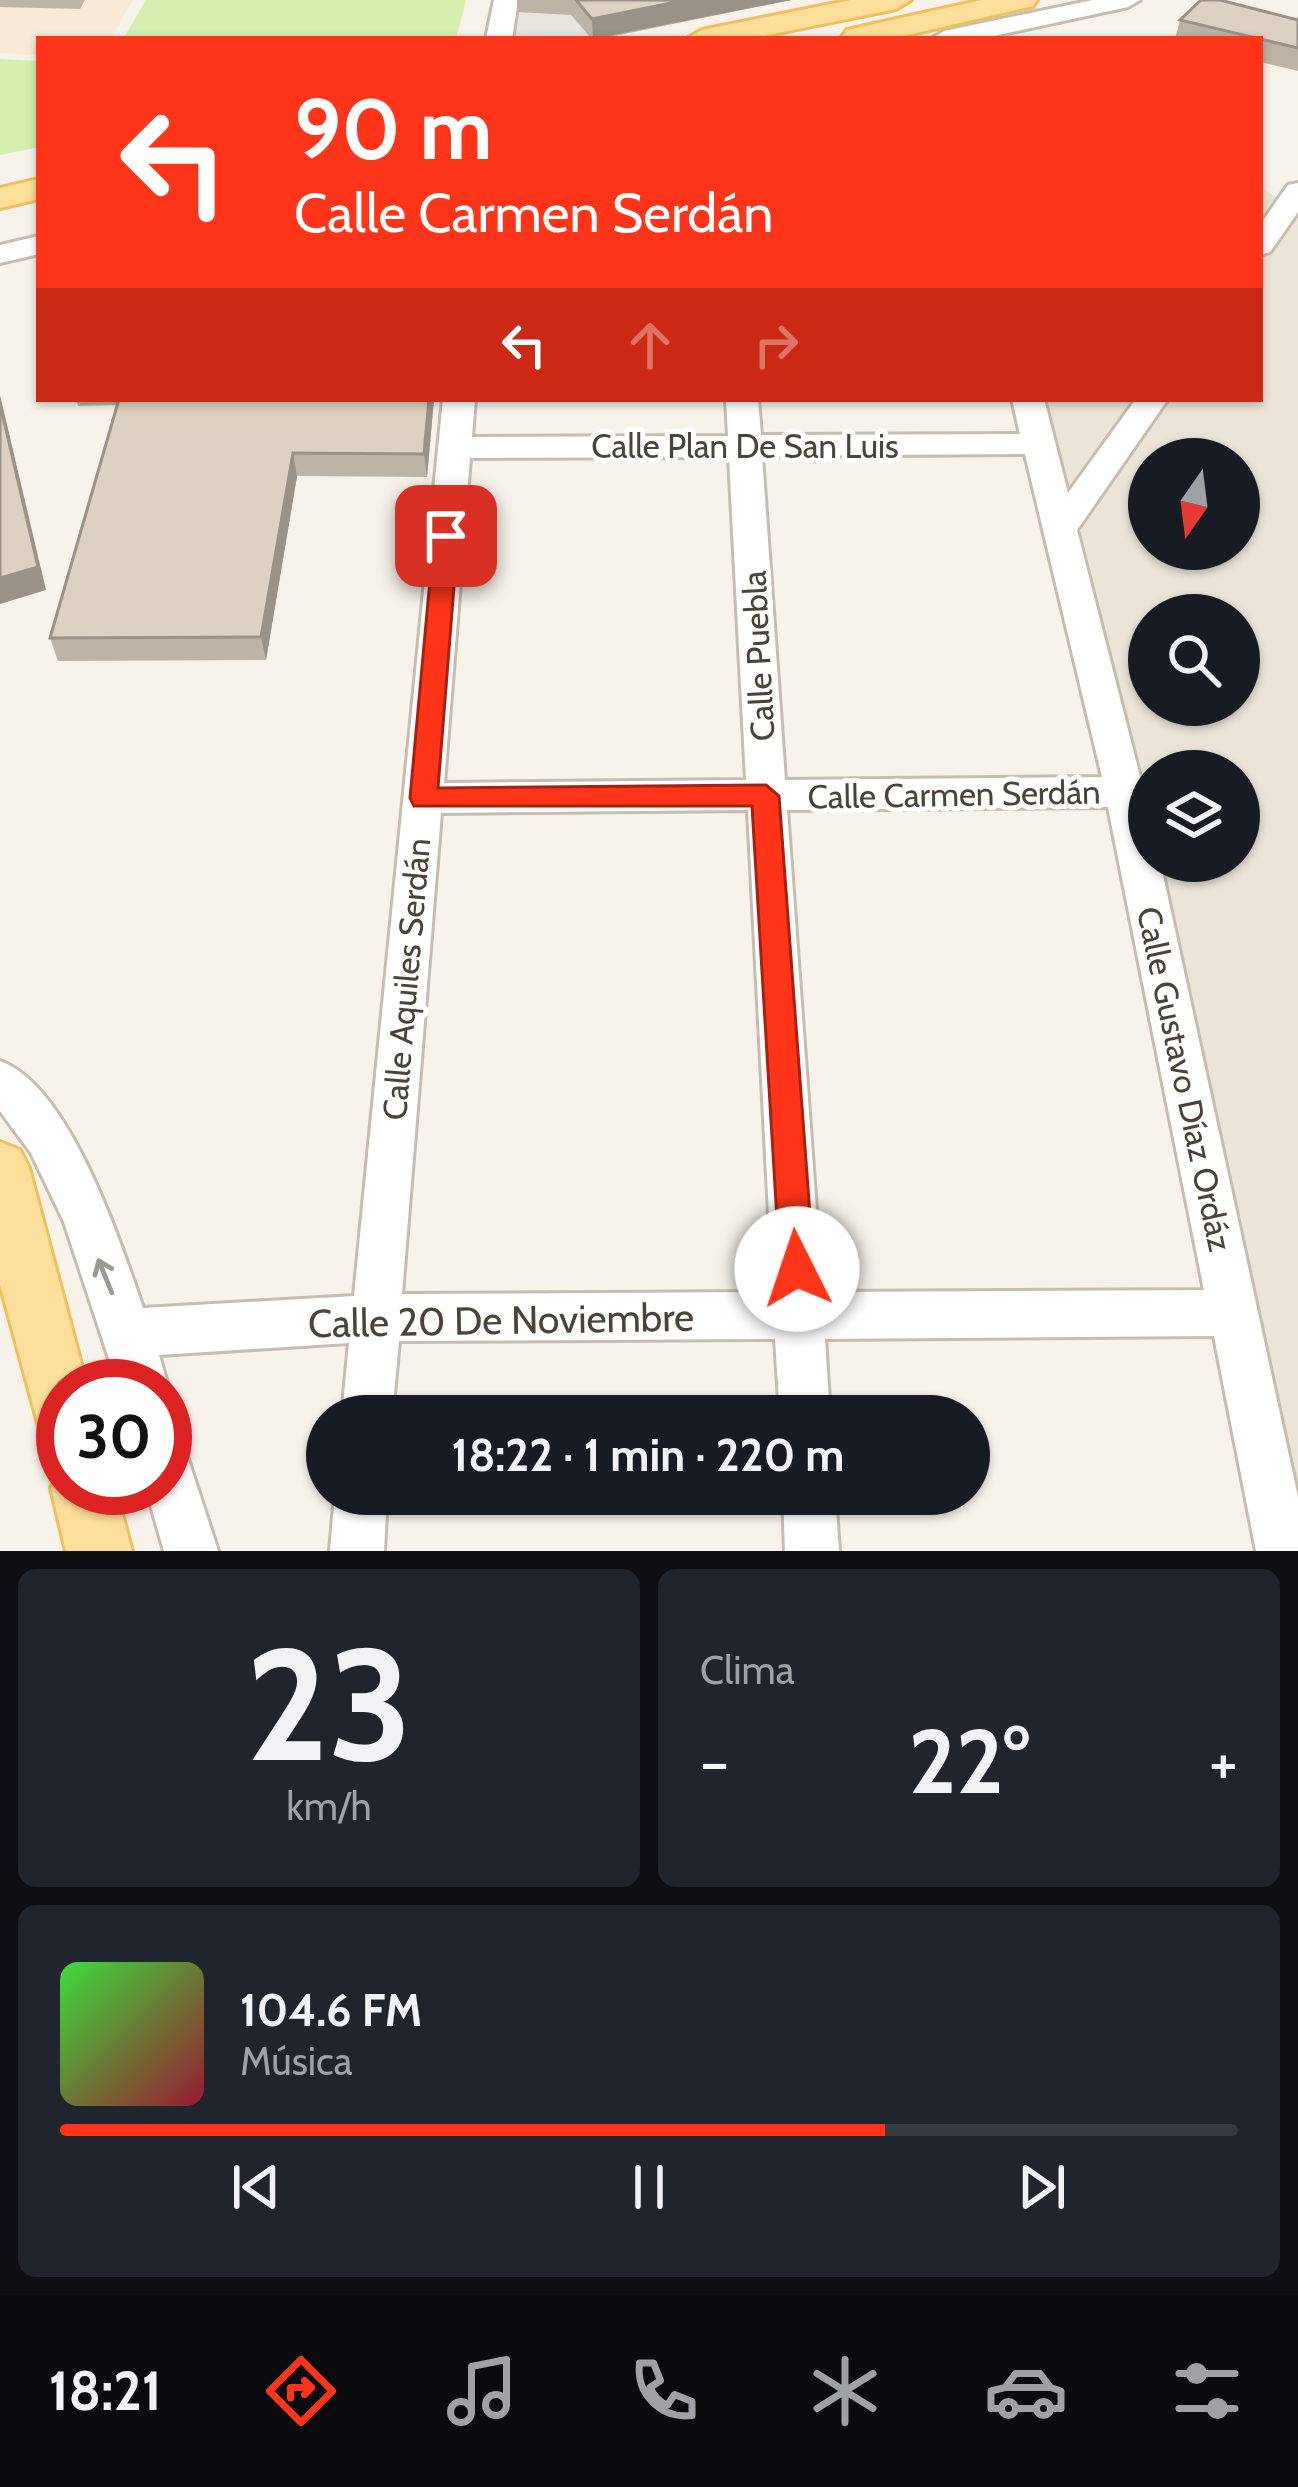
<!DOCTYPE html>
<html lang="es">
<head>
<meta charset="utf-8">
<style>
  :root { --surface:#171b24; --page:#20242c; --text:#f1f3f6; --muted:#9ea1a6; --line:#363941; --accent:#ff3419 }
  body { margin:0; font-family:Cabin,sans-serif; background:var(--page); color:var(--text); height:100vh; display:flex; flex-direction:column; font-size:45px; white-space:nowrap }
  * { box-sizing:border-box; margin:0 }
  p { font-size:39px; color:var(--muted) }
  .icon { flex:none; width:66px; height:66px; fill:none; stroke:currentColor; stroke-width:2; stroke-linecap:round; stroke-linejoin:round }
  .map { position:relative; height:1551px; overflow:hidden }
  .sheet { display:flex; flex-direction:column; gap:18px; padding:18px; background:#0d0f14; flex:1 }
  .sheet>* { flex:none }
  .hud { position:absolute; left:36px; top:36px; width:1227px; height:366px; border-radius:0px; box-shadow:0 3px 9px #0004; background:#ff3419; color:#fff; overflow:hidden }
  .needle { width:78px; rotate:194deg }
  .fabs { position:absolute; left:1128px; top:438px; display:grid; gap:24px }
  .fabs a { display:grid; place-items:center; width:132px; height:132px; border-radius:50%; background:var(--surface); box-shadow:0 3px 9px #0004; font-size:60px }
  .speed { position:absolute; left:36px; top:1359px; display:flex; gap:24px; font-size:60px; font-weight:700; text-align:center }
  .speed>* { display:grid; place-content:center; width:156px; height:156px; border-radius:50%; background:var(--surface); box-shadow:0 3px 9px #0004; line-height:1 }
  .speed .limit { border:18px solid #d22; background:#fff; color:#111 }
  .pin { position:absolute; display:grid; place-items:center; width:102px; height:102px; color:#fff; margin:-51px; border-radius:24px; box-shadow:0 6px 18px #0006 }
  .me { position:absolute; width:132px; margin:-66px; rotate:356deg; stroke-linejoin:round; filter:drop-shadow(0 0 9px #0008) }
  .turn { display:flex; align-items:center; gap:42px; height:252px; padding:0 60px; font-size:54px }
  .turn .icon { width:156px; height:156px; stroke-width:2.5 }
  .turn b { display:block; font-size:84px; line-height:102px }
  .lanes { display:flex; align-items:center; height:114px; padding:0 60px; background:#0003; justify-content:center; gap:60px; direction:ltr }
  .lanes .off { opacity:.35 }
  .big { font-size:90px; font-weight:700; line-height:1.1 }
  .sheet .card { flex:1; display:flex; flex-direction:column; justify-content:center; gap:18px; min-width:0; padding:0 42px; border-radius:18px; background:var(--page) }
  .sheet .dial { align-items:center; gap:0 }
  .dial b { font-size:156px; line-height:1 }
  .song { display:flex; align-items:center; gap:36px }
  .cover { width:144px; height:144px; border-radius:18px; background:linear-gradient(135deg,hsl(120 70% 55%),hsl(350 70% 35%)) }
  .played { height:12px; border-radius:6px; background:linear-gradient(90deg,var(--accent) 70%,var(--line) 70%) }
  .keys { display:flex; justify-content:space-around; direction:ltr }
  .heat { display:flex; justify-content:space-between; align-items:center; font-size:66px; direction:ltr }
  .sheet .tiles { flex:1; display:grid; gap:18px; grid-template-columns:1fr 1fr }
  .card:last-child { grid-column:span 2 }
  .trip { position:absolute; left:306px; top:1395px; width:684px; height:120px; border-radius:60px; background:var(--surface); box-shadow:0 3px 9px #0004; font-weight:700; line-height:120px; text-align:center }
  .tabs { display:flex; height:192px; justify-content:space-around; align-items:center; background:#090b0e; color:var(--muted) }
  .tabs .icon { width:84px; height:84px }
  .tabs .selected { color:var(--accent) }
  .tabs b { font-size:54px; color:var(--text) }
  .map>svg:first-child { display:block }
</style>
</head>
<body>
<div class="map">
<svg width="1298" height="1551" viewBox="0 0 1298 1551">
  <rect width="100%" height="100%" fill="#f7f3eb"/>
  <path fill="#ebe5d8" fill-rule="evenodd" d="M1260 186 1298 213V1491L1032 399H1260ZM1149 459H1239V549H1149ZM1149 615H1239V705H1149ZM1149 771H1239V861H1149Z"/>
  <path fill="#fae9d5" d="M0 0H133L110 39H39V55L0 53Z"/>
  <path fill="#eae4df" d="M520 0H791L599 39H512Z"/>
  <g fill="#d5efb0">
    <path d="M146 0H466L456 39H123Z"/>
    <path d="M0 59 39 61V147L0 155Z"/>
  </g>
  <g fill="none" stroke-linecap="round" stroke-linejoin="round">
    <g stroke="#c7bdaf" stroke-width="6">
      <g id="minor">
        <path d="M494 0H518L512 39H486Z"/>
        <path d="M1093 0H1140L1128 7 980 39H931L944 31Z"/>
        <path d="M1298 183V212L1270 252 1260 255V225L1288 185Z"/>
        <path d="M39 236V254L0 263V245Z"/>
        <path d="M443 399H475L472 437 728 436 726 399H758L761 435 1020 434 1012 399H1044L1068 493 1136 399H1168L1077 530 1149 812V861H1160L1298 1497V1551H1256L1214 1336 825 1339 830 1416H780L775 1339 399 1341 392 1416H342L349 1343 159 1355 168 1386 165 1394V1386H118L64 1222 31 1153 0 1111V1061C70 1086 120 1242 143 1308L354 1296ZM1025 454 1102 777 785 780 762 456ZM729 457 746 780 444 783 470 458ZM1108 807 1204 1290 822 1292 787 810ZM748 810 773 1292 402 1294 441 813Z"/>
        <path d="M165 1436 183 1444 218 1551H164L146 1488H165Z"/>
        <path d="M335 1494H387L384 1551H330Z"/>
        <path d="M783 1494H835L839 1551H785Z"/>
      </g>
    </g>
    <g stroke="#f1c05e" stroke-width="6">
      <g id="major">
        <path d="M851 0H911L896 9 748 39H686L702 30Z"/>
        <path d="M982 0H1037L1033 6 890 39 842 37 847 30Z"/>
        <path d="M39 179V199L0 208V188Z"/>
        <path d="M0 1142 20 1150 29 1168 87 1386H63V1443L41 1434 0 1284Z"/>
        <path d="M63 1464V1488H115L132 1551H66L51 1488Z"/>
      </g>
    </g>
    <use href="#minor" fill="#fff" fill-rule="evenodd"/>
    <use href="#major" fill="#ffdf9b" fill-rule="evenodd"/>
  </g>
  <g fill="#beb4a6">
    <path d="M0 0H85L80 9 0 7Z"/>
    <path d="M517 0H791L599 39H592L571 15 517 12Z"/>
    <path d="M1298 16V71L1260 62V39H1175L1180 20 1296 19Z"/>
    <path d="M76 399H434L427 477 297 476 266 660 58 661 50 638 117 405 78 406Z"/>
  </g>
  <g fill="#9b9287">
    <path d="M686 0H791L593 39 592 19Z"/>
    <path d="M0 395 46 590 0 604Z"/>
    <path d="M429 399H434L427 477 424 454Z"/>
    <path d="M293 453 297 476 266 660 261 637Z"/>
  </g>
  <g fill="#ddd1c1" stroke="#9b9287" stroke-width="3">
    <path d="M576 0H686L592 19Z"/>
    <path d="M1201 0H1220L1298 20V48L1180 20Z"/>
    <path d="M119 399H429L424 454 293 453 261 637 50 638Z"/>
    <path d="M0 404 38 567 0 578Z"/>
  </g>
  <defs><path id="oneway-shaft" d="M-6 0H5M1.5-3L5.5 0L1.5 3" fill="none" stroke-width="1.6" stroke-linecap="round" stroke-linejoin="round" transform="scale(3)"/></defs>
  <use stroke="#9d9891" href="#oneway-shaft" transform="translate(105 1276) rotate(-112)"/>
  <path fill="#ff3419" stroke="#a62210" stroke-width="3" d="M446 528 458 536 438 788 766 785 779 796 814 1269 809 1280 797 1285 785 1280 780 1269 752 806H414L410 798 434 536Z"/>
  <g text-anchor="middle" stroke-width="10" stroke-linejoin="round" paint-order="stroke">
    <g font-size="33" fill="#4c4337" stroke="#fff">
      <text x="745" y="458">Calle Plan De San Luis</text>
      <text transform="translate(758 656) rotate(-93)" y="12">Calle Puebla</text>
      <text transform="translate(954 794) rotate(-1)" y="12">Calle Carmen Serdán</text>
      <text transform="translate(406 979) rotate(-85)" y="12">Calle Aquiles Serdán</text>
      <text transform="translate(1185 1079) rotate(78)" y="12">Calle Gustavo Díaz Ordáz</text>
    </g>
    <g font-size="39" fill="#4c4337" stroke="#fff">
      <text transform="translate(501 1320) rotate(-1)" y="14">Calle 20 De Noviembre</text>
    </g>
  </g>
</svg>
<div class="fabs">
<a><svg class="needle" viewBox="-14 -14 28 28"><path d="M0-13l5 13h-10z" fill="#e53935"/><path d="M0 13l5-13h-10z" fill="#9ea1a6"/></svg></a>
<a><svg class="icon" aria-label="search" viewBox="0 0 24 24"><circle cx="10" cy="10" r="6"/><path d="M15 15l6 6"/></svg></a>
<a><svg class="icon" aria-label="layers" viewBox="0 0 24 24"><path d="M12 4l9 5-9 5-9-5zM3 14l9 5 9-5"/></svg></a>
</div>
<div class="speed"><div class="limit">30</div></div>
<div class="pin" style="left:446px;top:536px;background:#d93025"><svg class="icon" aria-label="arrive" viewBox="0 0 24 24"><path d="M6 21V4h12l-3 4 3 4H6"/></svg></div>
<svg class="me" style="left:797px;top:1269px" viewBox="-20 -20 40 40"><circle r="19" fill="#fff"/><path d="M0-13L10 11 0 6-10 11z" fill="#ff3419"/></svg>
<div class="trip">18:22 · 1 min · 220 m</div>
<div class="hud">
<div class="turn"><svg class="icon" aria-label="left" viewBox="0 0 24 24"><path d="M17 20v-9H6M10 6l-5 5 5 5"/></svg><div><b>90 m</b>Calle Carmen Serdán</div></div>
<div class="lanes"><svg class="icon" aria-label="left" viewBox="0 0 24 24"><path d="M17 20v-9H6M10 6l-5 5 5 5"/></svg><svg class="icon off" aria-label="ahead" viewBox="0 0 24 24"><path d="M12 20V5M6 11l6-6 6 6"/></svg><svg class="icon off" aria-label="right" viewBox="0 0 24 24"><path d="M7 20v-9h11M14 6l5 5-5 5"/></svg></div>
</div>
</div>
<section class="sheet">
<div class="tiles">
<div class="card dial"><b>23</b><p>km/h</p></div>
<div class="card"><p>Clima</p>
<div class="heat"><a>−</a><b class="big">22°</b><a>+</a></div>
</div>
<div class="card">
<div class="song"><i class="cover"></i><div><b>104.6 FM</b><p>Música</p></div></div>
<div class="played"></div>
<div class="keys"><svg class="icon" aria-label="previous" viewBox="0 0 24 24"><path d="M18 5L8 12l10 7zM5 5v14"/></svg><svg class="icon" aria-label="pause" viewBox="0 0 24 24"><path d="M8 5v14M16 5v14"/></svg><svg class="icon" aria-label="next" viewBox="0 0 24 24"><path d="M6 5l10 7-10 7zM19 5v14"/></svg></div>
</div>
</div>
</section>
<nav class="tabs">
<b>18:21</b>
<svg class="icon selected" aria-label="directions" viewBox="0 0 24 24"><path d="M12 3l9 9-9 9-9-9zM9 14v-3h6M13 9l2 2-2 2"/></svg>
<svg class="icon" aria-label="music" viewBox="0 0 24 24"><path d="M9 18V5l10-2v13"/><circle cx="6" cy="18" r="3"/><circle cx="16" cy="16" r="3"/></svg>
<svg class="icon" aria-label="phone" viewBox="0 0 24 24"><path d="M5 4h4l2 5-3 2q2 4 5 5l2-3 5 2v4C11 20 4 13 5 4z"/></svg>
<svg class="icon" aria-label="climate" viewBox="0 0 24 24"><path d="M12 3v18M4 7l16 10M4 17L20 7"/></svg>
<svg class="icon" aria-label="car" viewBox="0 0 24 24"><path d="M5 17H2v-5l4-1 3-4h7l3 4 3 1v5h-3M9 17h6M6 11h13"/><circle cx="7" cy="17" r="2"/><circle cx="17" cy="17" r="2"/></svg>
<svg class="icon" aria-label="filters" viewBox="0 0 24 24"><path d="M4 7h16M4 17h16"/><circle cx="9" cy="7" r="2"/><circle cx="15" cy="17" r="2"/></svg>
</nav>
</body>
</html>
